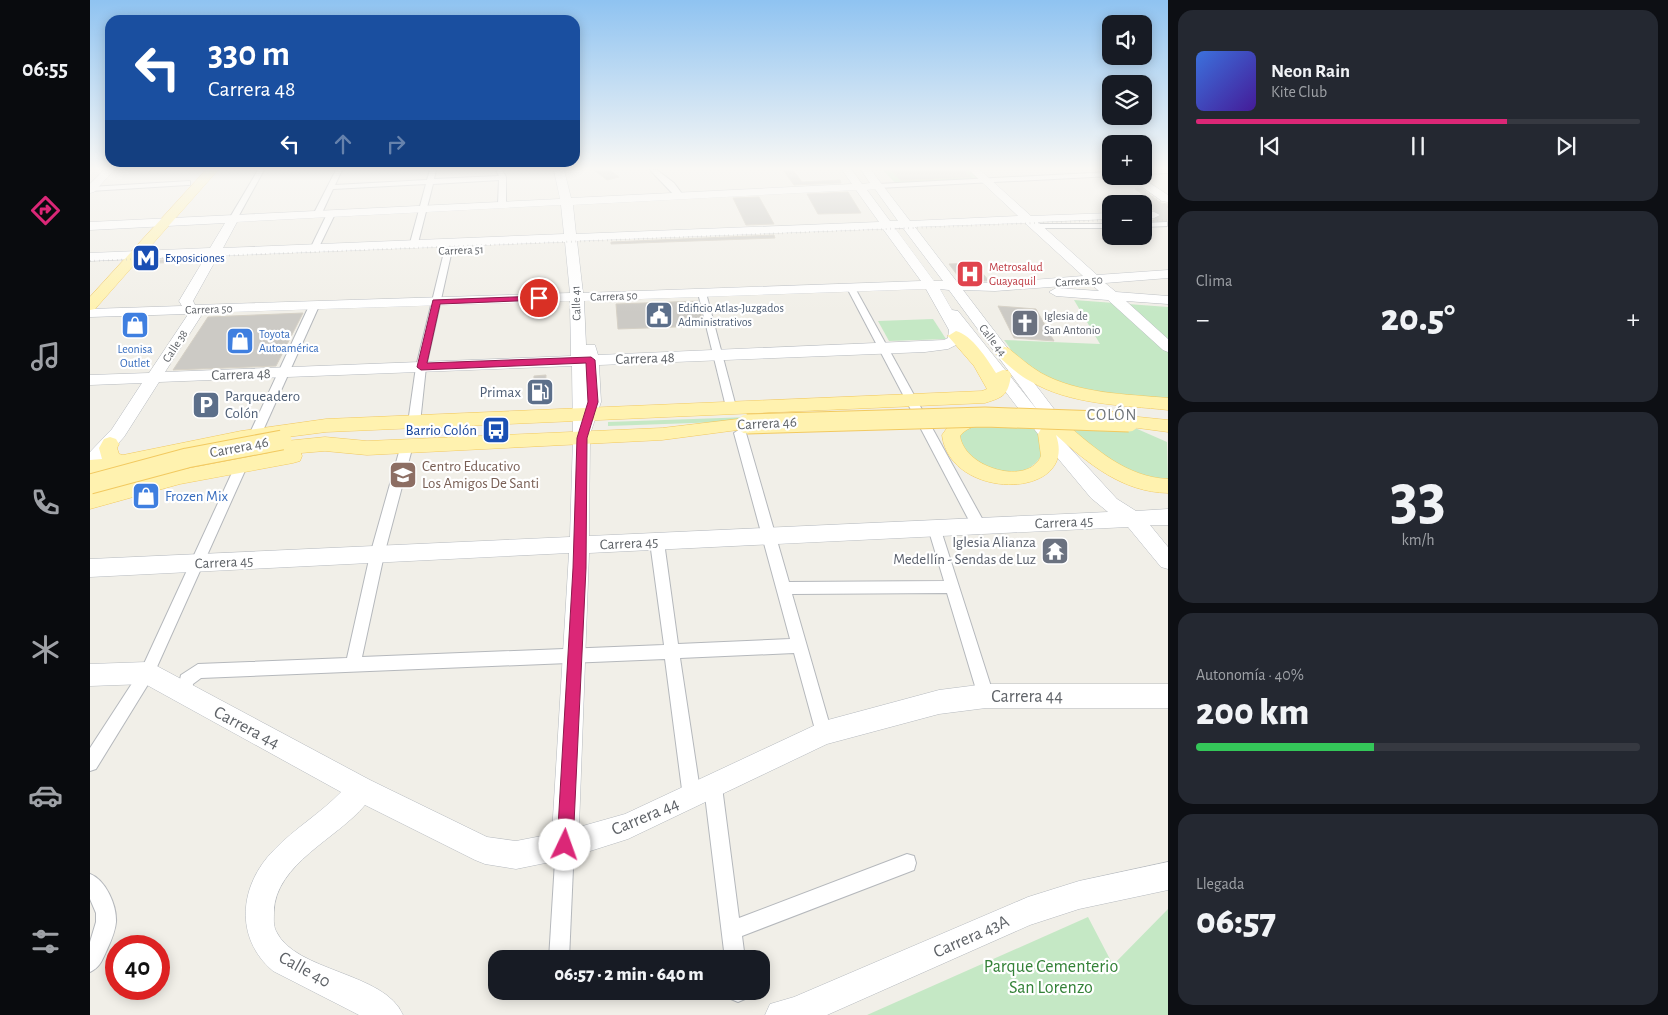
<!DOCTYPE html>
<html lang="es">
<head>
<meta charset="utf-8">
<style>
  :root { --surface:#171b24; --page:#242831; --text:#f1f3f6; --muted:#9ea1a6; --line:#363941; --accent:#db2777 }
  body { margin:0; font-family:"Alegreya Sans",sans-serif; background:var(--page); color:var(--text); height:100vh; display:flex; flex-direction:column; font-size:19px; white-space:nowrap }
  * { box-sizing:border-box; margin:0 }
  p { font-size:16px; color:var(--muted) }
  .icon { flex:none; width:28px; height:28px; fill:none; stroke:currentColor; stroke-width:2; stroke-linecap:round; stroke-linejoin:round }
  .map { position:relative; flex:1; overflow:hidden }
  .drawer { display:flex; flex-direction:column; gap:10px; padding:10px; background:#0d0f14; width:500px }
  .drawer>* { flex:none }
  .guide { position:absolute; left:15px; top:15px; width:475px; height:152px; border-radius:15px; box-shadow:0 2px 12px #0003; background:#1a4fa0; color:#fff; overflow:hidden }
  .fabs { position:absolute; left:1012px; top:15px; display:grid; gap:10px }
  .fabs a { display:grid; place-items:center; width:50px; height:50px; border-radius:10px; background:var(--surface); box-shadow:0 2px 12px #0003; font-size:25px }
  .speed { position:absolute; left:15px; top:935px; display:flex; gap:10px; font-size:25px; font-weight:700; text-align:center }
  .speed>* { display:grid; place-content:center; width:65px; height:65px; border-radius:50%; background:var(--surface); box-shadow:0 2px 12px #0003; line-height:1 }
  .speed .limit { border:8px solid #d22; background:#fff; color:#111 }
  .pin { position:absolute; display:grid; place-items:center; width:42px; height:42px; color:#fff; margin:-21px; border:2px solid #fff; border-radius:50%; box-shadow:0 1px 5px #0007 }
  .me { position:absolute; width:55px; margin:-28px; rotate:3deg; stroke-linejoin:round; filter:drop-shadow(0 0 4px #0008) }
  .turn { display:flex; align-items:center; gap:18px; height:105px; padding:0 20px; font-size:22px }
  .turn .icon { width:65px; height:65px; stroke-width:2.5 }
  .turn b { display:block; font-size:35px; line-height:42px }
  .lanes { display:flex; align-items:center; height:48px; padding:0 20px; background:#0003; justify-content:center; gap:25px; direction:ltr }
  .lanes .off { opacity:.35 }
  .big { font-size:38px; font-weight:800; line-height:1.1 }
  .drawer .widget { flex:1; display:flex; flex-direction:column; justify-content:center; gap:8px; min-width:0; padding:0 18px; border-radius:15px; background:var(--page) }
  .drawer .dial { align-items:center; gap:0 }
  .dial b { font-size:65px; line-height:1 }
  .song { display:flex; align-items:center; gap:15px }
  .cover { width:60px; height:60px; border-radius:8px; background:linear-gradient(135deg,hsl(220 70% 55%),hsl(260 70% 35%)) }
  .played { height:5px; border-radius:2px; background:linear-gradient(90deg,var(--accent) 70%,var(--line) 70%) }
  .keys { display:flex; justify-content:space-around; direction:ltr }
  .heat { display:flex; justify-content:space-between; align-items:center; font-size:28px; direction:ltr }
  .charge { height:8px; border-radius:4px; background:linear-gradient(90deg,#34c759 40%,var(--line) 0) }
  .trip { position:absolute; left:398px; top:950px; width:282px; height:50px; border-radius:15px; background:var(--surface); box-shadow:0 2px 12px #0003; font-weight:800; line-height:50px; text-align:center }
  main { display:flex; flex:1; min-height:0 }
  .tab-bar { display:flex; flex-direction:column; width:90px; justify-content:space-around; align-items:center; background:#090b0e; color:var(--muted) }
  .tab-bar .icon { width:35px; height:35px }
  .tab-bar .selected { color:var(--accent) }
  .tab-bar b { font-size:22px; color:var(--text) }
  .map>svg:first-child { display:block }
</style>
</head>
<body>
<main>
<nav class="tab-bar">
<b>06:55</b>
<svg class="icon selected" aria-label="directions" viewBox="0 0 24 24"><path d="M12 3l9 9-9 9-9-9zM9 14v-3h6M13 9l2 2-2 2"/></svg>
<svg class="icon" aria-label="music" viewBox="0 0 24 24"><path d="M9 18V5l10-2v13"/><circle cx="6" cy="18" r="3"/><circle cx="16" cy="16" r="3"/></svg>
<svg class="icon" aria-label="phone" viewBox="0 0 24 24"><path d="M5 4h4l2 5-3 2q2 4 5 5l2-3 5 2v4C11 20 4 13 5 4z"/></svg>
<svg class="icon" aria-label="climate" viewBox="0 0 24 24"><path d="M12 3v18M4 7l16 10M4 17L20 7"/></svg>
<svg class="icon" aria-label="car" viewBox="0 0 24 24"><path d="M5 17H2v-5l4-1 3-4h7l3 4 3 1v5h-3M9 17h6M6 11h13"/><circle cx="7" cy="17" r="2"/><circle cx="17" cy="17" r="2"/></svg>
<svg class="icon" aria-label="filters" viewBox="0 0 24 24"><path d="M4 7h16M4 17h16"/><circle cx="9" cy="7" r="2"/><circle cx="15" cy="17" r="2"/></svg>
</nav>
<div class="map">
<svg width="1078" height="1015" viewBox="0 0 1078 1015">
  <rect width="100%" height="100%" fill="#f1efe8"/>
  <g fill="#c5e8c5">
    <path d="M793 170H878L889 179 806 184Z"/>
    <path d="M984 300 1078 307V401C1029 395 966 395 928 359 923 354 919 346 914 340L1010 344Z"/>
    <path d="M843 319 856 339 799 341 788 321Z"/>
    <path d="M804 412 806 416 518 426V422Z"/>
    <path d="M886 424 948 426 954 451C943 473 924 475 902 476L866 446 870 428Z"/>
    <path d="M978 425 1045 428 1077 442 1078 485 1018 462Z"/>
    <path d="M1078 909V1015H777L998 917 1023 965Z"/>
  </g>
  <g fill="#cccac5" stroke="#d6d1c6">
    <path d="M504 170H520L529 177 517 180Z"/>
    <path d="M693 170H703L712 182 750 180 751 183 704 185Z"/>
    <path d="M801 170H873L881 177 811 181Z"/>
    <path d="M1051 188 1071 203 1078 204V221H1054L1065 220 1072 214 1064 210H1054V201H1062L1045 189Z"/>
    <path d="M758 192 771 213 728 214 717 194Z"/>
    <path d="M669 197 684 224 656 225 643 198Z"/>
    <path d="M684 235 685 238 521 244V242Z"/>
    <path d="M111 258 110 261 48 264 50 261Z"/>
    <path d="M884 263 899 281H882L878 276H868L859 264Z"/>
    <path d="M608 301 614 326 528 329 526 304Z"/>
    <path d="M908 306 946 309 964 341 924 338Z"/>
    <path d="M213 313 186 366 83 370 118 317Z"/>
    <path d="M456 375 455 404 443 405 444 376Z"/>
  </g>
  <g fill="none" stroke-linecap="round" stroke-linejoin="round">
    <path stroke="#ccccc8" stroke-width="11" stroke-dasharray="11 5.5" stroke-linecap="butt" d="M1064 215 1078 214"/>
    <g stroke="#b5b8bc" stroke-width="2">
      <g id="street">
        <path d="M168 170H174L147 219 140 221 139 219Z"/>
        <path d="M246 170H252L245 185 337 180 340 170H346L344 179 409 176 406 170H412L416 177V204L412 206 408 204 409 180 343 184 328 243 324 245 320 243 336 184 243 189 231 215 224 217 223 215Z"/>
        <path d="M560 170H567L584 183 593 195 592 197H586Z"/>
        <path d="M1054 170H1078V173L1054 174Z"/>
        <path d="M1021 172V176L788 188 784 186 788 184Z"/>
        <path d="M100 181V185H97L0 191V187Z"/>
        <path d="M238 212 245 214 229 247 222 249 221 247Z"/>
        <path d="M1077 222V226L1054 227V223Z"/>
        <path d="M945 224H1021V228H948L944 226Z"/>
        <path d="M355 248 362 250 336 367 330 423 324 427 318 423 326 367Z"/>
        <path d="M761 285 765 288 894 522 895 526 894 530H884L757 288Z"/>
        <path d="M612 290 616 293 646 407 641 411 636 407 608 293Z"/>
        <path d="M224 303 229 306 171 435 169 438H161L159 435 219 306Z"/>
        <path d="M650 429 656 433 699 582 854 581 838 528 839 524H849L904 696 902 701 896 704 890 701 888 696 857 593 702 594 742 733 740 739 734 741 728 739 726 733 704 653 590 658 611 797 608 803 602 806 596 803 593 797 575 659 111 678 103 684 101 698 95 701 89 698 87 693 91 675 108 664 257 658 280 555 311 445 317 441 323 445 294 555 272 657 574 645 560 542 562 538 567 537 572 538 574 542 588 644 700 639 644 433Z"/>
        <path d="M152 460 158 464 62 678 6 769 0 771V748L52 668 146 464Z"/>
        <path d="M623 778 629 781 632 787 649 918 817 854 824 856 826 863 824 870 652 936 655 959H635L614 787 617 781Z"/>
        <path d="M475 836 481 839 484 845 479 959H459L466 845 469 839Z"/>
        <path d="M0 874C16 880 27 906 26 922 25 933 20 943 16 952 12 961 9 968 0 972V942L6 922V913L0 899Z"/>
        <path d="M638 991H658V992L655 999 648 1002 641 999Z"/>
      </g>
    </g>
    <g stroke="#b6babf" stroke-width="1">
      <g id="secondary">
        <path d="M14 170H24L4 192 0 193V184Z"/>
        <path d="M464 170H474L481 198 762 184 752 170H762L772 184 780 183 771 170H781L820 221 928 216 879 170H890L941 216 1021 213V219L948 222 1007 275 1078 270V278L1015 283 1026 292 1078 296V304L1036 301 1078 339V352L1073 350 1018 300 966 296 959 292 966 288 1009 291 1001 284 905 291 873 290 977 426 979 430 977 434 968 435 1027 499 1046 511 1078 509V525H1060L1078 547V569L1071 567 1038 527 499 553 489 827 535 814 734 721 849 690 896 684H1078V708H896L849 714 737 744 538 839 475 859 426 869 395 864 385 860 275 805C248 838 185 864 184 912 184 918 183 925 186 931 205 972 295 972 313 1015H269L183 971C144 938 149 885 184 850 205 828 231 813 251 792L55 684 0 686V664L57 662 65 665 280 780 397 837 426 841 462 834 479 553 0 577V559L480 537 483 438 482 366 69 382 34 437 6 468 0 470V452L22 429 52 383 0 385V375L59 373 97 316 96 314 0 317V309L92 306 89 301 116 256 0 261V253L120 248 135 223 0 230V222L470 199ZM785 189 808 221H800L777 190ZM766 190 789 222 486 234 483 205ZM471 205 474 234 133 248 147 222ZM935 223 993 276 905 283 867 282 825 227ZM805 228H813L853 281H844ZM793 229 831 281 493 293 487 241ZM475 242 480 293 105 305 103 301 128 256ZM836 289 859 330 858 338 854 340 508 355 505 345H496L494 301ZM850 289 859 290 948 411 868 311 862 310ZM480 301 481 356 75 372 111 316 110 313ZM873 336 951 438 1001 498 1018 512 499 536 500 434 511 402 509 365 835 352 858 349 870 343Z"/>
        <path d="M1037 176H1049L1078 195V202L1072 201Z"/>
        <path d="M1054 212H1064L1070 215 1064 218H1054Z"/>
        <path d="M1078 862V890L989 909 940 925 737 1015H675L680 1004 704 997 938 897 989 881Z"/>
      </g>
    </g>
    <g stroke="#f2c960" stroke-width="1">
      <g id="primary">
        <path d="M116 170H128L5 309 0 310V297Z"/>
        <path d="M866 331C882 335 897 359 906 373L913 370 919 371 921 375C918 395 914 397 895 403L236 432 151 443 33 470 0 474V460L12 459 9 448 14 439 20 437 26 439 29 444 27 448 29 454 33 455 151 431 236 419 892 391 897 389 884 366 858 336Z"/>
        <path d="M912 346 918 348C928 356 939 366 951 373 989 394 1036 394 1078 398V410C1032 405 980 405 940 381 927 374 917 364 906 354L904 351Z"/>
        <path d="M887 412 893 414 896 418C890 427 877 426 870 436 875 469 939 486 951 456L948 434 951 429H961L963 423 969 421 975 423C1006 449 1036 477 1078 479V493C1032 492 999 464 966 435 989 500 860 502 852 435L862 421Z"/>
        <path d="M1039 416 1078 420V432L1033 426 1030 422 1033 418Z"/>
        <path d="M657 418 663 420 666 424 663 428 572 440 277 455 235 451 211 453 212 456 210 461 203 463 90 484 0 509V493L90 470 179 453 177 449 179 444 186 442 235 437 277 441 572 428Z"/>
      </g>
    </g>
    <use href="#street" fill="#fff" fill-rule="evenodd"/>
    <use href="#secondary" fill="#fff" fill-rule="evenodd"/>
    <use href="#primary" fill="#fff2af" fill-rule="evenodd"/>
    <g stroke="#b6b7b8" stroke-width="2" stroke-dasharray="0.5 4" stroke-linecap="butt">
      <path d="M1033 176 1078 207"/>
      <path d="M1054 221 1078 220"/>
      <path d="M0 261 1021 220"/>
    </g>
    <g stroke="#f2c960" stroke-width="21" stroke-linecap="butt">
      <g id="primary-bridge">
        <path d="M657 424 895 417 1039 422"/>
        <path d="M0 484 97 458 192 440"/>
      </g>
    </g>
    <use href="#primary-bridge" stroke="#fff2af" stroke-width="19"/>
  </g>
  <linearGradient id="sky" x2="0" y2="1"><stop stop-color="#8fc3f1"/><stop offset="0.54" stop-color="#f9f8f5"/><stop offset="1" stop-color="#f9f8f5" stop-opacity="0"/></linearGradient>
  <rect width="1078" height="312" fill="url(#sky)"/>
  <path fill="#db2777" stroke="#8e194d" d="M449 296 453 298 452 300 350 304 337 363 501 357 505 360 508 402 497 438 496 568 483 845 481 851 475 853 469 851 467 845 483 568 487 438 498 402 496 363 331 370 327 367 343 300Z"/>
  <defs>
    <g id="metro-square" transform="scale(1.4375)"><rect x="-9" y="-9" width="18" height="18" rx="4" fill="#1a4fb4" stroke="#fff"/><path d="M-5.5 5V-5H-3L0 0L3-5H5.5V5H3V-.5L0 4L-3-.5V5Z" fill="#fff"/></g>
    <g id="hospital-square" transform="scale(1.4375)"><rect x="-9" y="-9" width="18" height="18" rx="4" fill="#e0444e" stroke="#fff"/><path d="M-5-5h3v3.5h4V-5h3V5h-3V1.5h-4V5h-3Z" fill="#fff"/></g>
    <g id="civic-square" transform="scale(1.4375)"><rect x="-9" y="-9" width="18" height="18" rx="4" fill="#5c6f8a" stroke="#fff"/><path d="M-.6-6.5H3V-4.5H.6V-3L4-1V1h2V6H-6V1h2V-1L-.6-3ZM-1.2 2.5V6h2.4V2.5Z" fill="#fff"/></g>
    <g id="church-square" transform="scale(1.4375)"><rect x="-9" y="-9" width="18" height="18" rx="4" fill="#6b7280" stroke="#fff"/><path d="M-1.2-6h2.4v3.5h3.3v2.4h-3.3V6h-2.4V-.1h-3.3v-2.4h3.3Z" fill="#fff"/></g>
    <g id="shop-square" transform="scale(1.4375)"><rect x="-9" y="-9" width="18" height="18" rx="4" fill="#3f7fe0" stroke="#fff"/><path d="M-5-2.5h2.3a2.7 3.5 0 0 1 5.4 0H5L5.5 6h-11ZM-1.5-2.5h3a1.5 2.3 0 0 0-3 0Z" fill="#fff"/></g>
    <g id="fuel-square" transform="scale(1.4375)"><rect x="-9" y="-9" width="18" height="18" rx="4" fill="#5c6f8a" stroke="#fff"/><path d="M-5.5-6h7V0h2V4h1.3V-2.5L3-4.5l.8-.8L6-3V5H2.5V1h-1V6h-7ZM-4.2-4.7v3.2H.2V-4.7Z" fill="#fff"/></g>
    <g id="parking-square" transform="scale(1.4375)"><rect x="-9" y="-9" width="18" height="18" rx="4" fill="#5c6f8a" stroke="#fff"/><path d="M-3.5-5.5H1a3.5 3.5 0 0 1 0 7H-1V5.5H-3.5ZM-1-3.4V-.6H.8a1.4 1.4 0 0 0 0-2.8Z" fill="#fff"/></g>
    <g id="bus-square" transform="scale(1.4375)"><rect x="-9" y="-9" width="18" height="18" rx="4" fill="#1a4fb4" stroke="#fff"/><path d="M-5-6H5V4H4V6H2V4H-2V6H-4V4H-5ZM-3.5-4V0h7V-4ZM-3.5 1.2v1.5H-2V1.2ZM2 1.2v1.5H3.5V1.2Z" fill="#fff"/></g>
    <g id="school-square" transform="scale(1.4375)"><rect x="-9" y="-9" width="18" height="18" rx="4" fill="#8d6e63" stroke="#fff"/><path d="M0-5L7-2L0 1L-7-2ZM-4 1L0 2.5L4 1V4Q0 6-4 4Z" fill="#fff"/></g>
    <g id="temple-square" transform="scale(1.4375)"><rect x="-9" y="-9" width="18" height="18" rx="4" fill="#6b7280" stroke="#fff"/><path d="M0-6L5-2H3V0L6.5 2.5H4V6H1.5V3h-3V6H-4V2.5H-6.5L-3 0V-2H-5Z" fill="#fff"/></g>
  </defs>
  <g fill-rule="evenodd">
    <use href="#metro-square" x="56" y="258"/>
    <use href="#hospital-square" x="880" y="274"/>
    <use href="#civic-square" x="569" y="315"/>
    <use href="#church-square" x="935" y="323"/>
    <use href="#shop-square" x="45" y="325"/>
    <use href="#shop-square" x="150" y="341"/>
    <use href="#fuel-square" x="450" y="392"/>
    <use href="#parking-square" x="116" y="405"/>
    <use href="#bus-square" x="406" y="430"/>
    <use href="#school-square" x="313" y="475"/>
    <use href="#shop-square" x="56" y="496"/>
    <use href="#temple-square" x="965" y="551"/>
  </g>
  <g text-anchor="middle" stroke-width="4.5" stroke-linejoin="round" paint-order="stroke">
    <g font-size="12" fill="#5f6368" stroke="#fff">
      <text transform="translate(371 250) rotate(-2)" y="4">Carrera 51</text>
      <text transform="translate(989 281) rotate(-4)" y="4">Carrera 50</text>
      <text transform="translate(524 296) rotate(-2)" y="4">Carrera 50</text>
      <text transform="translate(486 303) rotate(-92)" y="4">Calle 41</text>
      <text transform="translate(119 309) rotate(-2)" y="4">Carrera 50</text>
      <text transform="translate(903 340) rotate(52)" y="4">Calle 44</text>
      <text transform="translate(85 346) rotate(-57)" y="4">Calle 38</text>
    </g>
    <g font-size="12" fill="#164399" stroke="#fff" text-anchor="start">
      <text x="75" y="262">Exposiciones</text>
    </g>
    <g font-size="12" fill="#be3a42" stroke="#fff" text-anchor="start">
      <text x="899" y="271">Metrosalud<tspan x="899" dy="14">Guayaquil</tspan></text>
    </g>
    <g font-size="12" fill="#4e5e75" stroke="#fff" text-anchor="start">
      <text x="588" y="312">Edificio Atlas-Juzgados<tspan x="588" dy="14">Administrativos</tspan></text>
    </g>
    <g font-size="12" fill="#5b616d" stroke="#fff" text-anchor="start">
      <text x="954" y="320">Iglesia de<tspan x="954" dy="14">San Antonio</tspan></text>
    </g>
    <g font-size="12" fill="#366cbe" stroke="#fff" text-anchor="start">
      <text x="169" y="338">Toyota<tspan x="169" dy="14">Autoamérica</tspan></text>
      <text x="45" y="353" text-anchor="middle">Leonisa<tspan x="45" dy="14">Outlet</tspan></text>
    </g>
    <g font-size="15" fill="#5f6368" stroke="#fff">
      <text transform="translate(555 358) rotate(-2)" y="5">Carrera 48</text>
      <text transform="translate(151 374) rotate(-2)" y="5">Carrera 48</text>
      <text transform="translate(677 423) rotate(-3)" y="5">Carrera 46</text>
      <text transform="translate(149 447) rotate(-11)" y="5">Carrera 46</text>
      <text transform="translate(974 522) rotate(-3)" y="5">Carrera 45</text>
      <text transform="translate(539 543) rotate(-3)" y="5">Carrera 45</text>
      <text transform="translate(134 562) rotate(-3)" y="5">Carrera 45</text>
    </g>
    <g font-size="15" fill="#4e5e75" stroke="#fff" text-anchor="end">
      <text x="431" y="397">Primax</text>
      <text x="135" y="401" text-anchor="start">Parqueadero<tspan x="135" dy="17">Colón</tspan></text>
    </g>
    <g font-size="15" fill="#164399" stroke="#fff" text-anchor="end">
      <text x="387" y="435">Barrio Colón</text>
    </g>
    <g font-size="15" fill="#785e54" stroke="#fff" text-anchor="start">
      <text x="332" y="471">Centro Educativo<tspan x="332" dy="17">Los Amigos De Santi</tspan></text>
    </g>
    <g font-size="15" fill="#366cbe" stroke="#fff" text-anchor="start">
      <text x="75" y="501">Frozen Mix</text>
    </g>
    <g font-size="15" fill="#5b616d" stroke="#fff" text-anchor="end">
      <text x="946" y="547">Iglesia Alianza<tspan x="946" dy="17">Medellín - Sendas de Luz</tspan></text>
    </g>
    <g font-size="16" letter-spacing="1" fill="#70757a" stroke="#fff">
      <text x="1022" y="420">COLÓN</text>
    </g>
    <g font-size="18" fill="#5f6368" stroke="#fff">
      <text x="937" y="702">Carrera 44</text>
      <text transform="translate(157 727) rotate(28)" y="6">Carrera 44</text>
      <text transform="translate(555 816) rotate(-23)" y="6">Carrera 44</text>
      <text transform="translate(881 936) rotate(-24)" y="6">Carrera 43A</text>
      <text transform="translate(215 969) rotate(29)" y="6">Calle 40</text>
    </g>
    <g font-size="18" fill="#348238" stroke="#fff">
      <text x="961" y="972">Parque Cementerio<tspan x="961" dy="21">San Lorenzo</tspan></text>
    </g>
  </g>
</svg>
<div class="fabs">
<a><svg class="icon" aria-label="sound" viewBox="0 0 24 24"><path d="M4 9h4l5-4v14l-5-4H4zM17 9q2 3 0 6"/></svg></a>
<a><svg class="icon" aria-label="layers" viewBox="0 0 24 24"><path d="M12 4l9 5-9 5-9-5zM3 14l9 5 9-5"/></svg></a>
<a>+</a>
<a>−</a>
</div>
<div class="speed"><div class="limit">40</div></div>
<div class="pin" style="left:449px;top:298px;background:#d93025"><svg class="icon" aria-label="arrive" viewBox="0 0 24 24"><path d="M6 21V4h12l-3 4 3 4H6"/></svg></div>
<svg class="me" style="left:475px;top:845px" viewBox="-20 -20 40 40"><circle r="19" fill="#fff"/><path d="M0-13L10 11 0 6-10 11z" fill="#db2777"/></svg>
<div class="trip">06:57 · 2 min · 640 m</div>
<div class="guide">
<div class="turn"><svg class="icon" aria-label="left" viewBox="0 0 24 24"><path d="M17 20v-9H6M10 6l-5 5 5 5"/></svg><div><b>330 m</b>Carrera 48</div></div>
<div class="lanes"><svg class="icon" aria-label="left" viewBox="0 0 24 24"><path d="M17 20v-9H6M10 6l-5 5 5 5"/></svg><svg class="icon off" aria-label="ahead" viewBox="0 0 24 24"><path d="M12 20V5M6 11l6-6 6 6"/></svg><svg class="icon off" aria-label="right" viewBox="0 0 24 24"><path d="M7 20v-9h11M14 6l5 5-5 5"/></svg></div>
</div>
</div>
<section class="drawer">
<div class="widget">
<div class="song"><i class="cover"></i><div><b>Neon Rain</b><p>Kite Club</p></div></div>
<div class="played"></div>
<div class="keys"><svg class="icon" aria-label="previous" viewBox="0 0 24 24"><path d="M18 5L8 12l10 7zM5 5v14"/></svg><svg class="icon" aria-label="pause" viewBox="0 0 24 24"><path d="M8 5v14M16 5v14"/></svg><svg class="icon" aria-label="next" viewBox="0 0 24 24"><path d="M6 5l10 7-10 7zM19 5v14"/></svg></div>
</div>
<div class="widget"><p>Clima</p>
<div class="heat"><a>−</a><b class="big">20.5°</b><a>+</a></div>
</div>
<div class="widget dial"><b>33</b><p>km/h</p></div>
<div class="widget"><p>Autonomía · 40%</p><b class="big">200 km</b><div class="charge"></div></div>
<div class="widget"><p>Llegada</p><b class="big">06:57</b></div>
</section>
</main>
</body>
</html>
